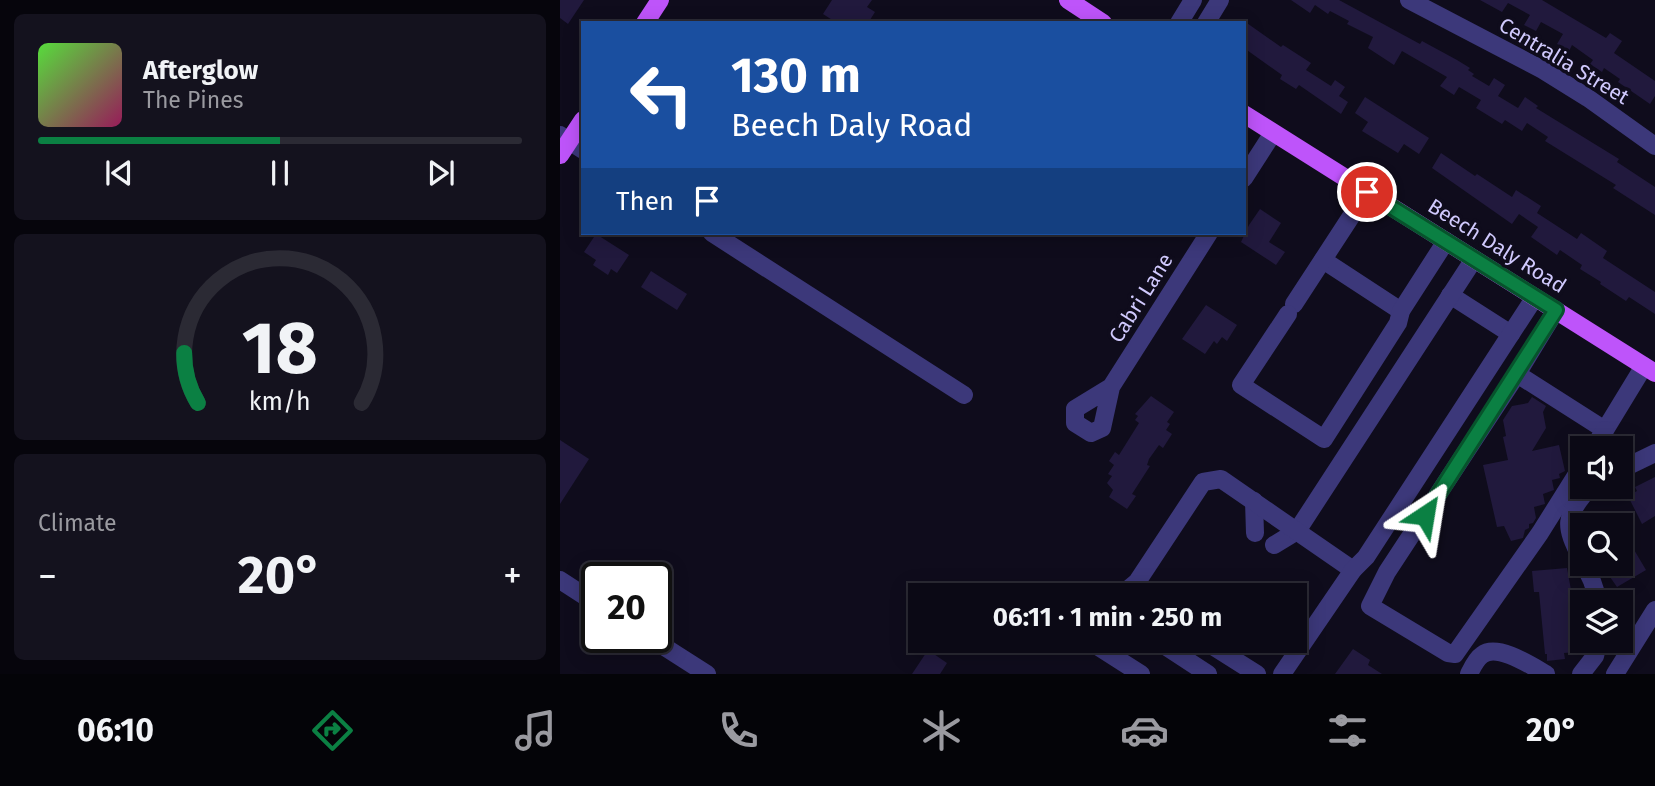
<!DOCTYPE html>
<html lang="en">
<head>
<meta charset="utf-8">
<style>
  :root { --surface:#0b0915; --page:#14121e; --text:#f1f3f6; --muted:#9a9aa0; --line:#2b2a34; --accent:#0b8043 }
  body { margin:0; font-family:"Fira Sans",sans-serif; background:var(--page); color:var(--text); height:100vh; display:flex; flex-direction:column; font-size:26px; white-space:nowrap }
  * { box-sizing:border-box; margin:0 }
  p { font-size:23px; color:var(--muted) }
  .icon { flex:none; width:38px; height:38px; fill:none; stroke:currentColor; stroke-width:2; stroke-linecap:round; stroke-linejoin:round }
  .map { position:relative; flex:1; overflow:hidden }
  .side { display:flex; flex-direction:column; gap:14px; padding:14px; background:#06050c; width:560px }
  .side>* { flex:none }
  .hud { position:absolute; left:21px; top:21px; width:665px; height:214px; border-radius:0px; box-shadow:0 4px 18px #0003,0 0 0 2px var(--line); background:#1a4fa0; color:#fff; overflow:hidden }
  .tools { position:absolute; left:1010px; top:436px; display:grid; gap:14px }
  .tools a { display:grid; place-items:center; width:63px; height:63px; border-radius:0px; background:var(--surface); box-shadow:0 4px 18px #0003,0 0 0 2px var(--line); font-size:35px }
  .speed { position:absolute; left:21px; top:562px; display:flex; gap:14px; font-size:35px; font-weight:700; text-align:center }
  .speed>* { display:grid; place-content:center; width:91px; height:91px; border-radius:50%; background:var(--surface); box-shadow:0 4px 18px #0003,0 0 0 2px var(--line); line-height:1 }
  .speed .limit { border:4px solid #111; border-radius:10px; background:#fff; color:#111 }
  .pin { position:absolute; display:grid; place-items:center; width:60px; height:60px; color:#fff; margin:-30px; border:4px solid #fff; border-radius:50%; box-shadow:0 2px 7px #0007 }
  .me { position:absolute; width:77px; margin:-38px; rotate:33deg; stroke-linejoin:round; filter:drop-shadow(0 0 5px #0008) }
  .turn { display:flex; align-items:center; gap:24px; height:147px; padding:0 35px; font-size:32px }
  .turn .icon { width:91px; height:91px; stroke-width:2.5 }
  .turn b { display:block; font-size:49px; line-height:60px }
  .then { display:flex; align-items:center; height:66px; padding:0 35px; background:#0003; gap:14px; font-size:26px }
  .big { font-size:52px; font-weight:700; line-height:1.1 }
  .side .tile { flex:1; display:flex; flex-direction:column; justify-content:center; gap:10px; min-width:0; padding:0 24px; border-radius:10px; background:var(--page) }
  .side .dial { align-items:center; gap:0 }
  .dial svg { height:182px; overflow:visible; fill:none; stroke:var(--line); stroke-width:7; stroke-linecap:round; text-anchor:middle }
  .dial text { fill:var(--text); stroke:none }
  .song { display:flex; align-items:center; gap:21px }
  .cover { width:84px; height:84px; border-radius:10px; background:linear-gradient(135deg,hsl(110 70% 55%),hsl(330 70% 35%)) }
  .played { height:7px; border-radius:4px; background:linear-gradient(90deg,var(--accent) 50%,var(--line) 50%) }
  .keys { display:flex; justify-content:space-around; direction:ltr }
  .heat { display:flex; justify-content:space-between; align-items:center; font-size:38px; direction:ltr }
  .trip { position:absolute; left:348px; top:583px; width:399px; height:70px; border-radius:0px; background:var(--surface); box-shadow:0 4px 18px #0003,0 0 0 2px var(--line); font-weight:700; line-height:70px; text-align:center }
  .tab-bar { display:flex; height:112px; justify-content:space-around; align-items:center; background:#040408; color:var(--muted) }
  .tab-bar .icon { width:49px; height:49px }
  .tab-bar .on { color:var(--accent) }
  .tab-bar b { font-size:32px; color:var(--text) }
  main { display:flex; flex:1; min-height:0 }
  .map>svg:first-child { display:block }
</style>
</head>
<body>
<main>
<section class="side">
<div class="tile">
<div class="song"><i class="cover"></i><div><b>Afterglow</b><p>The Pines</p></div></div>
<div class="played"></div>
<div class="keys"><svg class="icon" aria-label="previous" viewBox="0 0 24 24"><path d="M18 5L8 12l10 7zM5 5v14"/></svg><svg class="icon" aria-label="pause" viewBox="0 0 24 24"><path d="M8 5v14M16 5v14"/></svg><svg class="icon" aria-label="next" viewBox="0 0 24 24"><path d="M6 5l10 7-10 7zM19 5v14"/></svg></div>
</div>
<div class="tile dial"><svg viewBox="0 0 100 80">
<path d="M14 69A42 42 0 1 1 86 69"/>
<path d="M14 69A42 42 0 0 1 8 47" stroke="#0b8043"/>
<text x="50" y="56" font-size="32" font-weight="700">18</text>
<text x="50" y="72" font-size="11">km/h</text>
</svg></div>
<div class="tile"><p>Climate</p>
<div class="heat"><a>−</a><b class="big">20°</b><a>+</a></div>
</div>
</section>
<div class="map">
<svg width="1095" height="674" viewBox="0 0 1095 674">
  <rect width="100%" height="100%" fill="#0f0c1c"/>
  <g fill="#21193d">
    <path d="M0 0H24L8 24 0 18Z"/>
    <path d="M272 0H312L307 7 315 12 308 23H277L263 14Z"/>
    <path d="M731 0H779L860 44 862 41 897 60 910 68 908 70 914 74 912 76 929 86 934 78 945 85 938 96 958 108 965 97 978 106 976 108 1059 159 1057 162 1095 187V215L1053 188 1056 185 985 141 988 137 967 123 962 131 945 120 942 124 916 108 921 100 899 87 894 95 880 86 887 77 842 51 834 65 808 48 813 37 787 24 789 21 770 11 768 14 755 5 750 13Z"/>
    <path d="M920 0H982L1046 38 1050 33 1062 41 1054 53 1095 81V96L1090 104 1058 82 1060 79 1044 68 1042 72 1030 64 1033 60 1012 45 1009 51 997 44 1003 34 981 22 976 31 964 25 970 15 948 3 942 12Z"/>
    <path d="M684 21 721 47 723 45 751 63 746 70 771 86 775 80 785 87 779 96 788 102 781 114 739 85 736 89 720 79 722 75 684 48Z"/>
    <path d="M805 97 869 138 859 154 844 144 838 153 802 131 808 122 795 113Z"/>
    <path d="M881 153 915 176 917 174 952 197 956 190 981 206 977 213 1017 239 1021 233 1047 251 1043 258 1095 292V314L1069 297 1066 301 1040 284 1041 282 1020 269 1022 265 1000 250 997 255 971 237 978 227 959 214 952 224 872 168Z"/>
    <path d="M700 209 721 223 709 242 725 252 716 265 681 242 689 225Z"/>
    <path d="M36 234 69 255 57 273 51 269 48 275 33 265 36 260 24 252Z"/>
    <path d="M91 271 127 294 117 310 81 287Z"/>
    <path d="M646 305 677 325 667 341 662 337 657 344 654 341 645 354 622 339Z"/>
    <path d="M591 396 614 412 607 422 610 424 606 430 612 434 603 448 599 445 589 459 587 465 590 466 572 494 576 496 567 509 549 497 553 490 547 483 552 476 548 474 554 465 549 461 555 452 559 455 579 423 575 420 578 416 575 414Z"/>
    <path d="M972 397 986 406 983 412 986 428 972 451 999 445 1005 471 999 474 1000 478 992 480 994 490 983 494 985 504 974 507 976 518 973 523 969 524V528L965 530 963 538 951 541 944 526 937 527 923 465 948 460 943 437 946 436 943 420 952 406 968 403Z"/>
    <path d="M0 440 29 459 0 504Z"/>
    <path d="M1095 477V516L1082 524 1068 496 1077 491 1075 487Z"/>
    <path d="M1060 526 1086 570 1057 587 1041 564H1060Z"/>
    <path d="M1007 568 1011 590 1014 589 1016 652 1004 653 1005 659 987 661V654H985L979 592H974L972 571Z"/>
    <path d="M793 649 810 660 808 665 822 674H775Z"/>
    <path d="M368 650 387 663 380 674H352Z"/>
  </g>
  <g fill="none" stroke-linecap="round" stroke-linejoin="round">
    <g stroke="#3c387a" stroke-width="18">
      <path d="M849 0 983 70 1028 98 1095 146"/>
      <path d="M619 23 633 0"/>
      <path d="M646 23 660 0"/>
      <path d="M0 135 23 150"/>
      <path d="M684 178 713 133"/>
      <path d="M152 233 404 395"/>
      <path d="M763 260 841 311"/>
      <path d="M890 295 951 334"/>
      <path d="M734 304 807 192"/>
      <path d="M996 310 957 374 1045 430 1084 366"/>
      <path d="M728 314 681 385 764 439 838 323 841 311 886 241"/>
      <path d="M957 374 827 572 810 606 888 653 895 654 980 533 1022 466"/>
      <path d="M551 387 515 409V423L531 433 542 428 551 387 649 233"/>
      <path d="M1033 448 1045 430"/>
      <path d="M1060 470 1095 453"/>
      <path d="M694 501 695 533"/>
      <path d="M714 545 737 531 914 259"/>
      <path d="M1022 560C1004 525 1003 517 1031 486"/>
      <path d="M1024 564 1032 581 1039 602"/>
      <path d="M0 580 37 604"/>
      <path d="M565 592 577 582 643 482 661 479 793 570"/>
      <path d="M89 637 147 674"/>
      <path d="M536 640 537 646 581 674"/>
      <path d="M596 640 648 674"/>
      <path d="M643 640 697 674"/>
      <path d="M722 674 793 570 806 557 975 297"/>
      <path d="M909 674C912 668 916 659 922 655 937 643 972 666 986 674"/>
      <path d="M1021 674 1035 656 1039 640"/>
      <path d="M1055 674 1095 610"/>
    </g>
    <g stroke="#be54fa" stroke-width="18">
      <path d="M508 0 543 23"/>
      <path d="M85 23 100 0"/>
      <path d="M684 114 1095 373"/>
      <path d="M0 155 23 120"/>
    </g>
  </g>
  <g fill="none" stroke-linecap="round" stroke-linejoin="round">
    <g stroke="#07532c" stroke-width="18">
      <path id="route" d="M807 192 996 310 865 515"/>
    </g>
    <use href="#route" stroke="#0b8043" stroke-width="12"/>
  </g>
  <g text-anchor="middle" stroke-width="7" stroke-linejoin="round" paint-order="stroke">
    <g font-size="21" fill="#d0c9fd" stroke="#0f0c1c">
      <text transform="translate(1004 61) rotate(31)" y="7">Centralia Street</text>
      <text transform="translate(937 246) rotate(32)" y="7">Beech Daly Road</text>
      <text transform="translate(581 298) rotate(-58)" y="7">Cabri Lane</text>
    </g>
  </g>
</svg>
<div class="tools">
<a><svg class="icon" aria-label="sound" viewBox="0 0 24 24"><path d="M4 9h4l5-4v14l-5-4H4zM17 9q2 3 0 6"/></svg></a>
<a><svg class="icon" aria-label="search" viewBox="0 0 24 24"><circle cx="10" cy="10" r="6"/><path d="M15 15l6 6"/></svg></a>
<a><svg class="icon" aria-label="layers" viewBox="0 0 24 24"><path d="M12 4l9 5-9 5-9-5zM3 14l9 5 9-5"/></svg></a>
</div>
<div class="speed"><div class="limit">20</div></div>
<div class="pin" style="left:807px;top:192px;background:#d93025"><svg class="icon" aria-label="arrive" viewBox="0 0 24 24"><path d="M6 21V4h12l-3 4 3 4H6"/></svg></div>
<svg class="me" style="left:865px;top:515px" viewBox="-20 -20 40 40"><path d="M0-17L14 15 0 8-14 15z" fill="#0b8043" stroke="#fff" stroke-width="4"/></svg>
<div class="trip">06:11 · 1 min · 250 m</div>
<div class="hud">
<div class="turn"><svg class="icon" aria-label="left" viewBox="0 0 24 24"><path d="M17 20v-9H6M10 6l-5 5 5 5"/></svg><div><b>130 m</b>Beech Daly Road</div></div>
<div class="then">Then<svg class="icon" aria-label="arrive" viewBox="0 0 24 24"><path d="M6 21V4h12l-3 4 3 4H6"/></svg></div>
</div>
</div>
</main>
<nav class="tab-bar">
<b>06:10</b>
<svg class="icon on" aria-label="directions" viewBox="0 0 24 24"><path d="M12 3l9 9-9 9-9-9zM9 14v-3h6M13 9l2 2-2 2"/></svg>
<svg class="icon" aria-label="music" viewBox="0 0 24 24"><path d="M9 18V5l10-2v13"/><circle cx="6" cy="18" r="3"/><circle cx="16" cy="16" r="3"/></svg>
<svg class="icon" aria-label="phone" viewBox="0 0 24 24"><path d="M5 4h4l2 5-3 2q2 4 5 5l2-3 5 2v4C11 20 4 13 5 4z"/></svg>
<svg class="icon" aria-label="climate" viewBox="0 0 24 24"><path d="M12 3v18M4 7l16 10M4 17L20 7"/></svg>
<svg class="icon" aria-label="car" viewBox="0 0 24 24"><path d="M5 17H2v-5l4-1 3-4h7l3 4 3 1v5h-3M9 17h6M6 11h13"/><circle cx="7" cy="17" r="2"/><circle cx="17" cy="17" r="2"/></svg>
<svg class="icon" aria-label="filters" viewBox="0 0 24 24"><path d="M4 7h16M4 17h16"/><circle cx="9" cy="7" r="2"/><circle cx="15" cy="17" r="2"/></svg>
<b>20°</b>
</nav>
</body>
</html>
